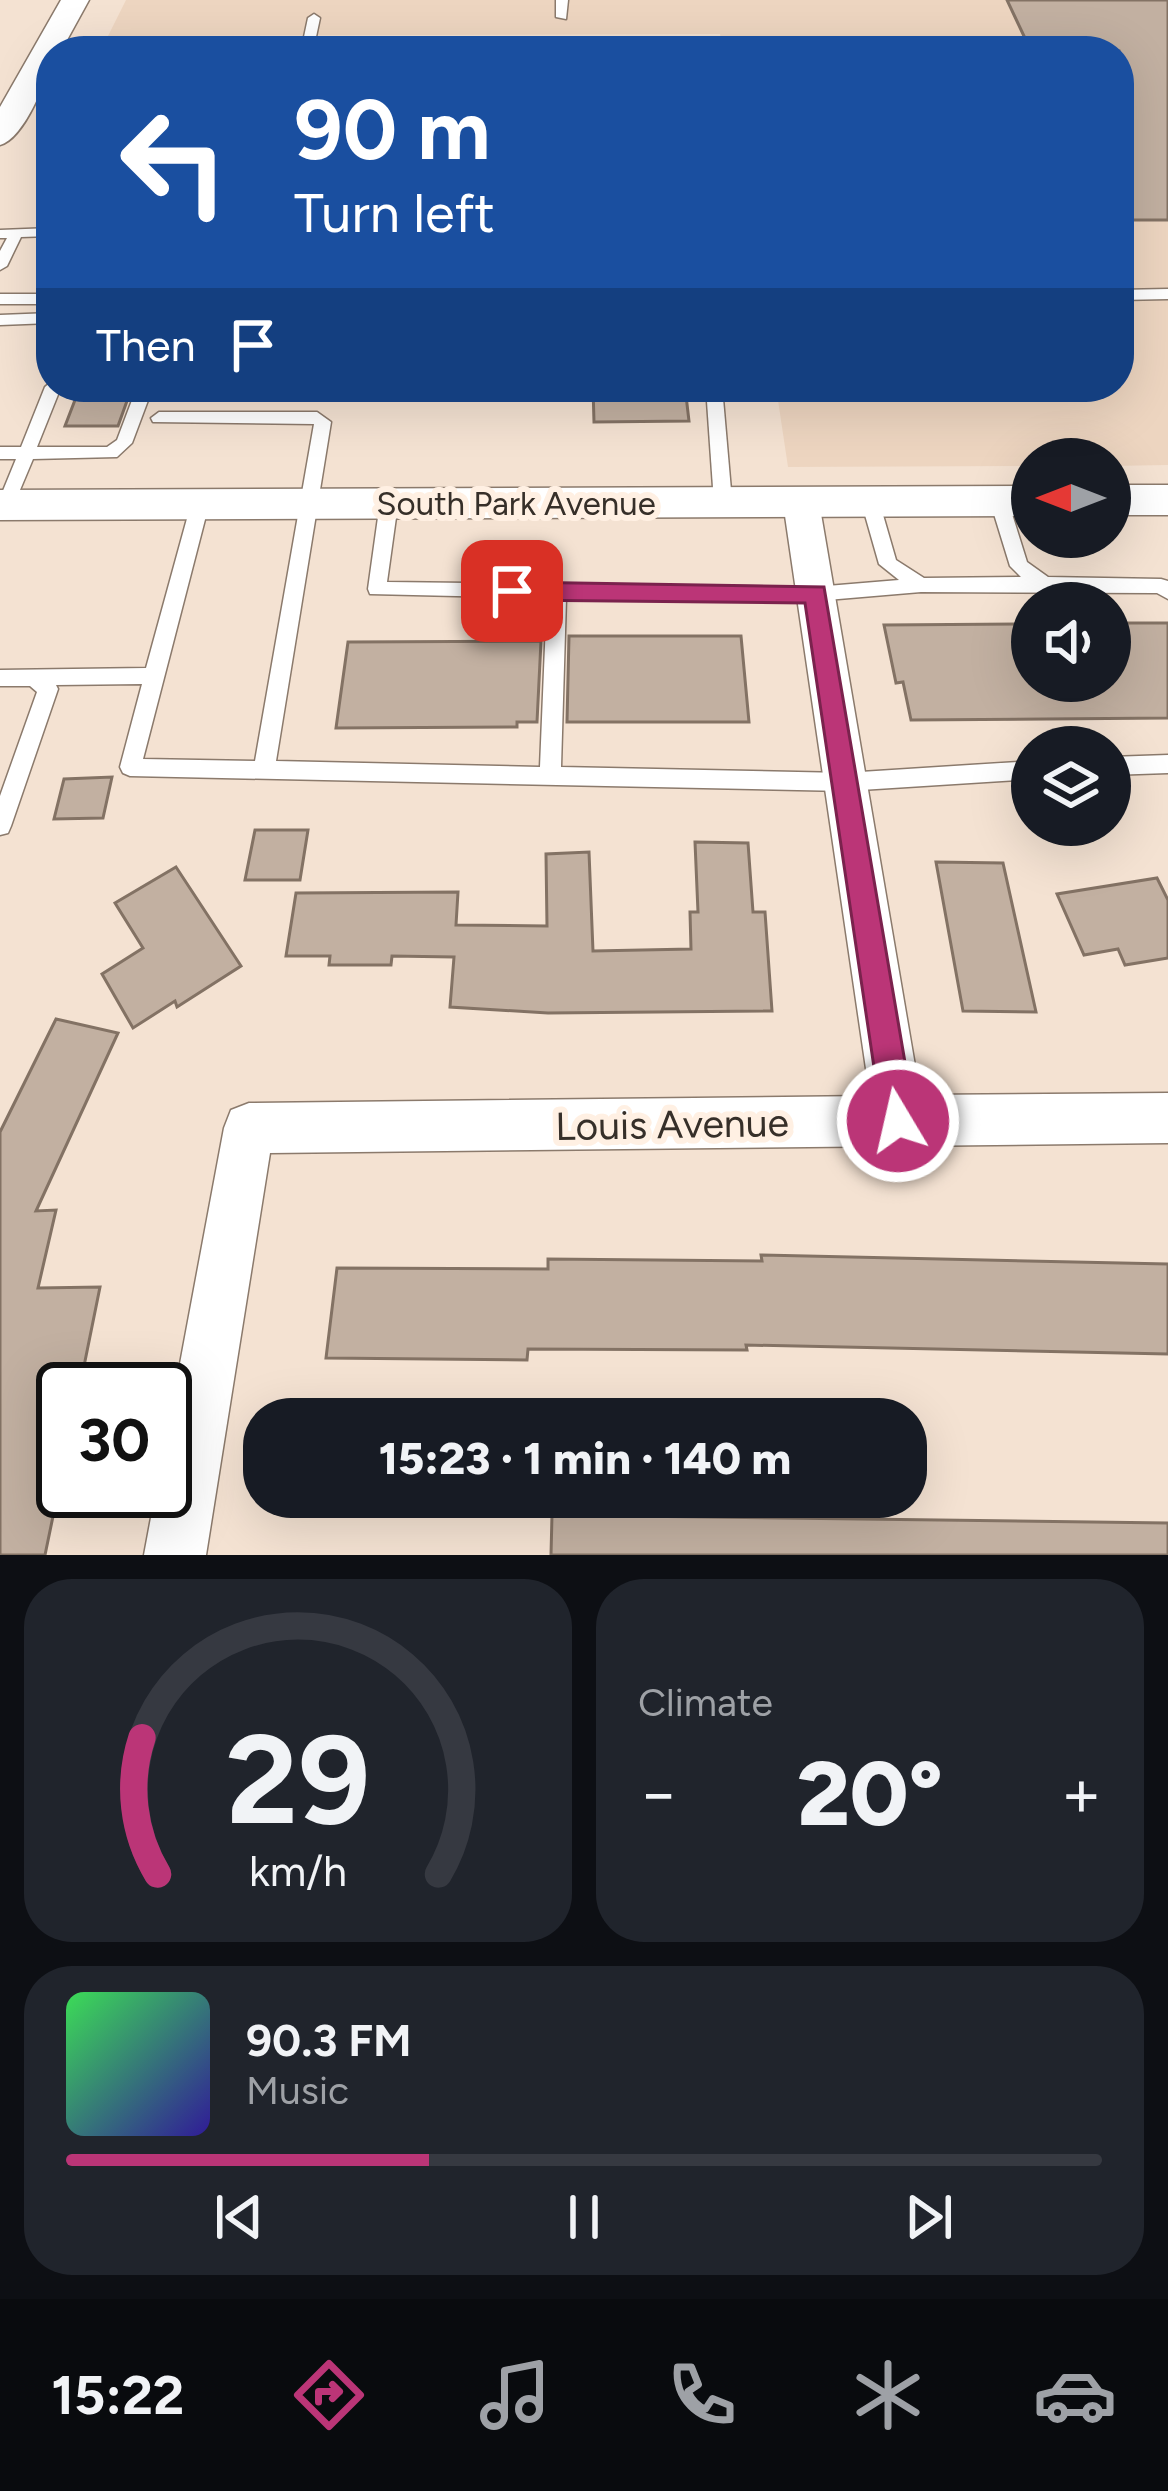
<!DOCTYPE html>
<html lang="en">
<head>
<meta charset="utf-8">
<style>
  :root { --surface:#171b24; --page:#20242c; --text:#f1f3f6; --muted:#9ea1a6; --line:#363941; --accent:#bb3577 }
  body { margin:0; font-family:Figtree,sans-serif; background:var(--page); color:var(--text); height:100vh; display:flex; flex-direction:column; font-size:45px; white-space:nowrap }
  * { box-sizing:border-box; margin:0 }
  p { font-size:39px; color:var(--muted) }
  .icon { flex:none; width:66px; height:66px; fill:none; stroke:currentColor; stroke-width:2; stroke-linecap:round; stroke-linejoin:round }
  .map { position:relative; height:1555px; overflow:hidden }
  .details { display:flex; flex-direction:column; gap:24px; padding:24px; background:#0d0f14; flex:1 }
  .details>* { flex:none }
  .hud { position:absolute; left:36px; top:36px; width:1098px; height:366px; border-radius:48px; box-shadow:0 12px 48px #0002; background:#1a4fa0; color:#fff; overflow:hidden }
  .needle { width:78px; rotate:270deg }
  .controls { position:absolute; left:1011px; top:438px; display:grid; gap:24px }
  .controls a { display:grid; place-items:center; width:120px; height:120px; border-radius:50%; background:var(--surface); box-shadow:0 12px 48px #0002; font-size:60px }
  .speed { position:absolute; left:36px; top:1362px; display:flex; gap:24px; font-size:60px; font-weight:700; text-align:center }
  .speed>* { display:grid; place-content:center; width:156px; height:156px; border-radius:50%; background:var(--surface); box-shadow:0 12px 48px #0002; line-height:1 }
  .speed .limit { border:6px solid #111; border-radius:18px; background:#fff; color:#111 }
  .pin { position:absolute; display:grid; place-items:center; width:102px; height:102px; color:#fff; margin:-51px; border-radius:24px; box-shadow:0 6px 18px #0006 }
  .me { position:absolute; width:132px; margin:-66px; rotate:351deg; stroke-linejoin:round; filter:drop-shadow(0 0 9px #0008) }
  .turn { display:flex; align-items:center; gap:42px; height:252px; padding:0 60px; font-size:54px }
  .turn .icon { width:156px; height:156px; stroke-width:2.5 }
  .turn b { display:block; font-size:84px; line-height:102px }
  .then { display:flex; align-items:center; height:114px; padding:0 60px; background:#0003; gap:24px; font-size:45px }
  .big { font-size:90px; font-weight:800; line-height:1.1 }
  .details .card { flex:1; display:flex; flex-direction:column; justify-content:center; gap:18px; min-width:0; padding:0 42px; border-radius:48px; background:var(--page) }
  .details .dial { align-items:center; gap:0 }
  .dial svg { height:312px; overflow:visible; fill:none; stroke:var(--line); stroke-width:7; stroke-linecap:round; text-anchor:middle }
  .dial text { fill:var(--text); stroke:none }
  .song { display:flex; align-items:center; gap:36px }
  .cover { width:144px; height:144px; border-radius:18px; background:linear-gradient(135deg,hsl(130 70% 55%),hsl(250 70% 35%)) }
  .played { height:12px; border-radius:6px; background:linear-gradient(90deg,var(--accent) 35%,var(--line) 35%) }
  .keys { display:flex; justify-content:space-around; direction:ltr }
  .heat { display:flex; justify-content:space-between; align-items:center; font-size:66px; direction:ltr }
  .details .tiles { flex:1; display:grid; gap:24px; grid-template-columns:1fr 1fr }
  .card:last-child { grid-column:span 2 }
  .trip { position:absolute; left:243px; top:1398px; width:684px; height:120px; border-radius:48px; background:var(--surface); box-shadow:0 12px 48px #0002; font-weight:800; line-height:120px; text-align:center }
  .menu { display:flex; height:192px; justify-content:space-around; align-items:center; background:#090b0e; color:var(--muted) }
  .menu .icon { width:84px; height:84px }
  .menu .active { color:var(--accent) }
  .menu b { font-size:54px; color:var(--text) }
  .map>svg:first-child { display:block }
</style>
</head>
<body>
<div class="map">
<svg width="1168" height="1555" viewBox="0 0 1168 1555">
  <rect width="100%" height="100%" fill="#f4e2d2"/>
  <path fill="#edd5c0" d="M126 0H1168V465L1110 466V459H1032V466L788 467 776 387H1119V51H723L720 34 108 36Z"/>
  <g fill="#c2b0a1" stroke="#837264" stroke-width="3">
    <path d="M1007 0H1168V220H1119V51H1031Z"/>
    <path d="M80 387H132L118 426H65Z"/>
    <path d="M593 387H685L689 421 594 422Z"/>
    <path d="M1110 623H1168V718L911 720 903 682 896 683 884 625 1032 624V681H1110Z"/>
    <path d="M569 636H741L749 722H567Z"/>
    <path d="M541 641 537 722H517V727L336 728 348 642Z"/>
    <path d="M112 777 103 818 54 819 64 779Z"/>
    <path d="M255 830H308L300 880H245Z"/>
    <path d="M695 842 748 843 753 912H765L772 1011 548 1013 450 1007 454 957 392 956 391 965H329L330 956H286L296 893 458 892 456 925 547 926 546 854 589 852 593 951 691 949 690 912H698Z"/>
    <path d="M936 862 1003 863 1036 1012 963 1011Z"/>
    <path d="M176 867 241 966 177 1007 175 1001 133 1028 102 974 143 948 115 903Z"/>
    <path d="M1157 878 1168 900V958L1125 965 1118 949 1084 955 1057 894Z"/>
    <path d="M56 1019 118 1033 36 1211 56 1210 38 1288 100 1287 83 1371H63V1468L45 1555H0V1132Z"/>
    <path d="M761 1255 1168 1264V1354L746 1345 747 1350 528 1349 527 1360 326 1358 337 1268 548 1269V1259L762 1261Z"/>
    <path d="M552 1515 1168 1523V1555H551Z"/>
  </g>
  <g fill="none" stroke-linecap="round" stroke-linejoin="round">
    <g stroke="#8b7a6c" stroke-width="3">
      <g id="service">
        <path d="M556 0H568L566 19 556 17Z"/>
        <path d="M314 14 320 18 313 51H301L308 18Z"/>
        <path d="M51 228V236L21 237 7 266 0 270V251L7 238H0V230Z"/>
        <path d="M1168 289V299L1119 300V290Z"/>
        <rect x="0" y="294" width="51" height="10"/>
        <path d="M51 313V323L0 325V315Z"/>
        <path d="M51 382V387H61L37 447H107L117 440 137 387H153L132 443 117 457 33 459 12 509H0V498L16 459H0V447H21L45 387Z"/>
        <path d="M706 387H722L732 502 723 508 714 502Z"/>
        <path d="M159 412H317L331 422 276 761 540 767 547 598 370 594 368 589 380 503 389 497 398 503 387 582 815 587 899 580 879 564 861 501 870 495 879 501 896 560 924 578 1021 577 1010 566 990 501 999 495 1008 501 1027 562 1048 577 1161 579 1168 581V599L1157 593 921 592 815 601 566 598 561 767 845 773 1032 761V779L845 791 130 776 123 773 120 767 142 684 56 685 58 689 11 826 8 833 0 835V796L37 692 30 686H0V670L146 668 191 504 200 498 209 504 143 759 255 761 314 424 153 422 151 418Z"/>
        <path d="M1168 755V773L1110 775V757Z"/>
      </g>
    </g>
    <g stroke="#8b7a6c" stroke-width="3">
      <path id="minor" d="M801 490 813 493 819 502 920 1095 1168 1093V1143L270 1153 206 1555H144L156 1491H165V1444L224 1128 231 1110 249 1103 870 1096 783 502 789 493Z"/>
    </g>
    <g stroke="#8b7a6c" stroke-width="3">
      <g id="tertiary">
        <path d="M61 0H89L61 51H51C51 75 24 139 0 145V107Z"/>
        <rect x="1110" y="485" width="58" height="30"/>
        <path d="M1032 486V516L0 520V490Z"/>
      </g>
    </g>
    <use href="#service" fill="#fff" fill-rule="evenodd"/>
    <use href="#minor" fill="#fff" fill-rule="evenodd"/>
    <use href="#tertiary" fill="#fff" fill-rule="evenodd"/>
  </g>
  <path fill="#bb3577" stroke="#7a224d" stroke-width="3" d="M512 582 824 587 915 1121 910 1133 898 1138 887 1133 882 1121 805 603 512 600 500 591Z"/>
  <g text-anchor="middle" stroke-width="12" stroke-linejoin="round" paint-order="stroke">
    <g font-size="33" fill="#362f29" stroke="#fff0e3">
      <text x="516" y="515">South Park Avenue</text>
    </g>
    <g font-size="39" fill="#362f29" stroke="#fff0e3">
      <text transform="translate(672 1124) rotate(-1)" y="14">Louis Avenue</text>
    </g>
  </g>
</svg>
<div class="controls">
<a><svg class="needle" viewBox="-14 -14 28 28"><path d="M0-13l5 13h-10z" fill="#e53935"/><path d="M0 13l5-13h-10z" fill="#9ea1a6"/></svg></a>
<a><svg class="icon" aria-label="sound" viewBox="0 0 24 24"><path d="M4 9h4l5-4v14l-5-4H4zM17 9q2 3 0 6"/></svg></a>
<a><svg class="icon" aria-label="layers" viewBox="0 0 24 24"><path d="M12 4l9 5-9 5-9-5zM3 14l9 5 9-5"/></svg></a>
</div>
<div class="speed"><div class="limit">30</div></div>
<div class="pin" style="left:512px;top:591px;background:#d93025"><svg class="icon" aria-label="arrive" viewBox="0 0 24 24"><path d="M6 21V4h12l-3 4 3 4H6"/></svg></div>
<svg class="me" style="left:898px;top:1121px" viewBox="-20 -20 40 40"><circle r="17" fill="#bb3577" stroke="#fff" stroke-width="3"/><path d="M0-11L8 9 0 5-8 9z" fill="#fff"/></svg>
<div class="trip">15:23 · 1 min · 140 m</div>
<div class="hud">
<div class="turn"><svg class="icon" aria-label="left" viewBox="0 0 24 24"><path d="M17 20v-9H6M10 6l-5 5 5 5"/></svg><div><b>90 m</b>Turn left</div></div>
<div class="then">Then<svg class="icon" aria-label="arrive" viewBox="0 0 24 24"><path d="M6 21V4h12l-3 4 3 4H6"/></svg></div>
</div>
</div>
<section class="details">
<div class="tiles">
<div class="card dial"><svg viewBox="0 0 100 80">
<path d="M14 69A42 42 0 1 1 86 69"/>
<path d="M14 69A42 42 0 0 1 10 34" stroke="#bb3577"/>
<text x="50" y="56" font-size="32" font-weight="700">29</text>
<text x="50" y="72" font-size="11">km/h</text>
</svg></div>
<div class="card"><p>Climate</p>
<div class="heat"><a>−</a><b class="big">20°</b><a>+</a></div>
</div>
<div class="card">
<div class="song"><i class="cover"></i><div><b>90.3 FM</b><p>Music</p></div></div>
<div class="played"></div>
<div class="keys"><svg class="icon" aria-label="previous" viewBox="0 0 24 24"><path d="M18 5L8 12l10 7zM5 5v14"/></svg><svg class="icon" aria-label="pause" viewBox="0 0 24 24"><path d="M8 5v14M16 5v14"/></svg><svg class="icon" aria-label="next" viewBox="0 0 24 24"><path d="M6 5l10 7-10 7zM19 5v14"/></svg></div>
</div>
</div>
</section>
<nav class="menu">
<b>15:22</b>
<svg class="icon active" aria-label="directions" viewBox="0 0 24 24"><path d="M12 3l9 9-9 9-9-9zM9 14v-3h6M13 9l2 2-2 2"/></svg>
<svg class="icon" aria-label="music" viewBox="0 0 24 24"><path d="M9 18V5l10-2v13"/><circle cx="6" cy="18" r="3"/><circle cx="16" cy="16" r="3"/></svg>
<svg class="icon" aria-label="phone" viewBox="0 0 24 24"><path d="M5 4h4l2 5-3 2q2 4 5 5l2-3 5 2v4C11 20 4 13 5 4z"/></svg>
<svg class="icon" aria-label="climate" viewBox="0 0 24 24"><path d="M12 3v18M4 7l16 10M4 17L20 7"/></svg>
<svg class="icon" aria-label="car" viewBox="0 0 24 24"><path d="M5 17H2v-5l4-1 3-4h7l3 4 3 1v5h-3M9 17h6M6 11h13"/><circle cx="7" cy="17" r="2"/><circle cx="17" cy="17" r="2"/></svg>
</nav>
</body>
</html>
